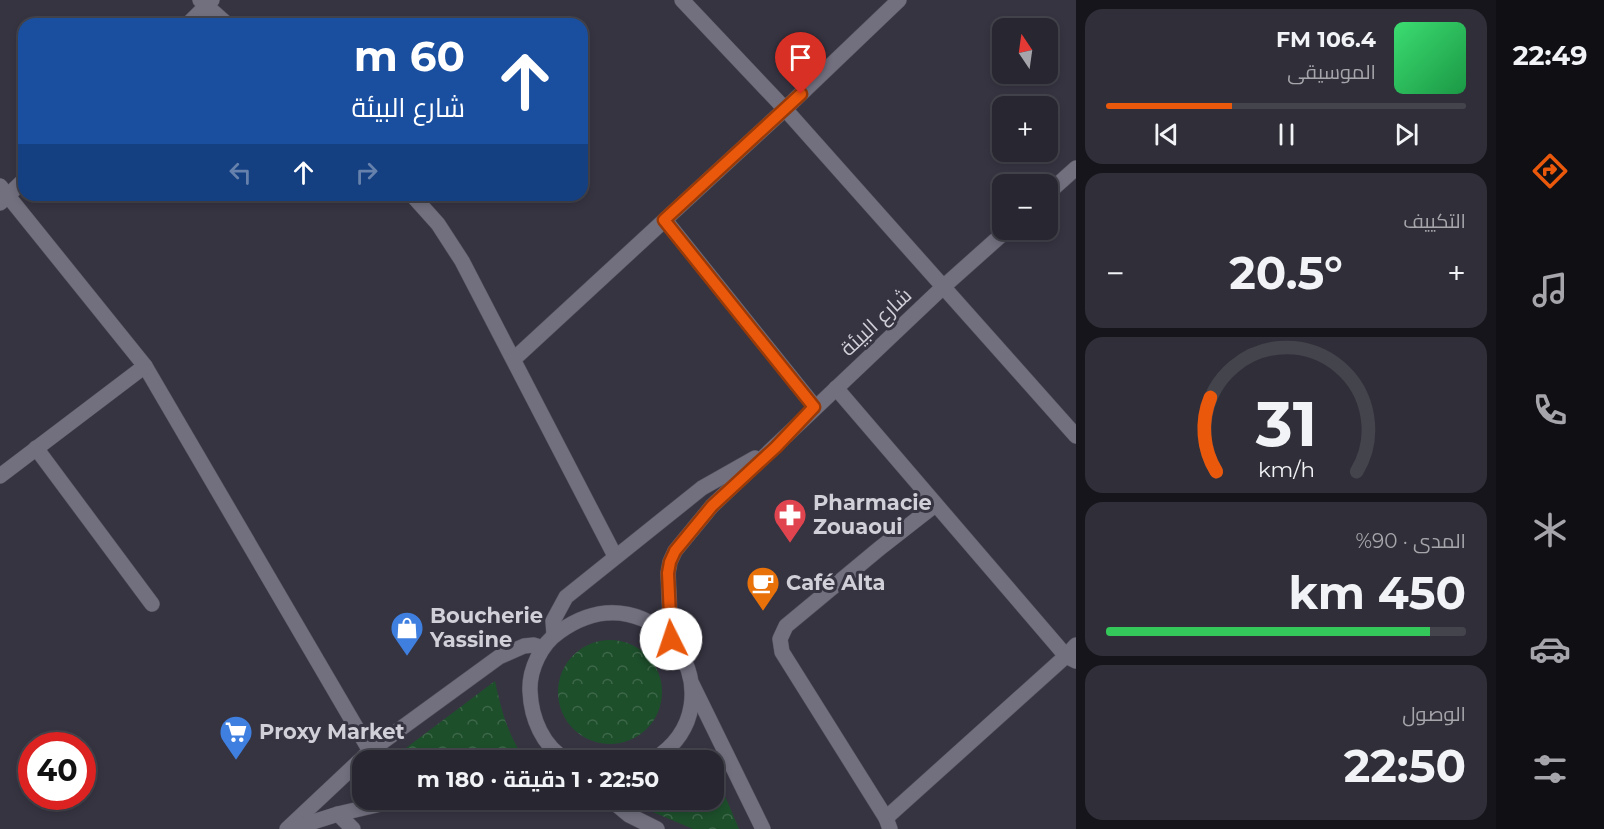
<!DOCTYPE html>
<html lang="ar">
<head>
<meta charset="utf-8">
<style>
  :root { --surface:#282731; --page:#302f39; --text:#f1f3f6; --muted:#a5a5ab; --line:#44444d; --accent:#ea580c }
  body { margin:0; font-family:Montserrat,Cairo,sans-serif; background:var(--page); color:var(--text); direction:rtl; height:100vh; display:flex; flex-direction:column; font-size:22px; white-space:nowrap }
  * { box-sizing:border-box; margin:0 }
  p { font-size:20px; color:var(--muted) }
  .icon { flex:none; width:33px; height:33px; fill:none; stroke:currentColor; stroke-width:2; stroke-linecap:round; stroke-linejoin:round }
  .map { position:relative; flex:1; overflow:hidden; direction:ltr }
  .panel { display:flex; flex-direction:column; gap:9px; padding:9px; background:#16151b; width:420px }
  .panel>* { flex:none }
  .hud { position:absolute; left:18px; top:18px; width:570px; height:183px; border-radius:18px; box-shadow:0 3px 9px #0003,0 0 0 2px var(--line); direction:rtl; background:#1a4fa0; color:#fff; overflow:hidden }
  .needle { width:39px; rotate:347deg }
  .buttons { position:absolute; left:992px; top:18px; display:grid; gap:12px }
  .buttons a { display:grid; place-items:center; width:66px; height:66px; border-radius:12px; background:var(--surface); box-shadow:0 3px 9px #0003,0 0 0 2px var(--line); font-size:30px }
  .speed { position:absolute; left:18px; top:732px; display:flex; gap:12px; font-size:30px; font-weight:700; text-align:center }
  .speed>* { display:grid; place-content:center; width:78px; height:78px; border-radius:50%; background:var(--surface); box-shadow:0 3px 9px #0003,0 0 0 2px var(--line); line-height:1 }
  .speed .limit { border:9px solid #d22; background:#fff; color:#111 }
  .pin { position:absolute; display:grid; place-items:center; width:51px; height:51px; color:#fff; margin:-62px -26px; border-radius:50% 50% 50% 0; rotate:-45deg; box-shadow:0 0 6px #0007 }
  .pin .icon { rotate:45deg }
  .me { position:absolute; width:66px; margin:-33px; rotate:356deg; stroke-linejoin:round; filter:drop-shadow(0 0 4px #0008) }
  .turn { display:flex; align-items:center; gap:21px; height:126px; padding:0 24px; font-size:27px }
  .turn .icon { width:78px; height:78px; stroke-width:2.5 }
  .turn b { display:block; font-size:42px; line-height:51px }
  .lanes { display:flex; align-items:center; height:57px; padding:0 24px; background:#0003; justify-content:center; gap:30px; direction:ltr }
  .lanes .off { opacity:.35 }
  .big { font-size:45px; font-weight:700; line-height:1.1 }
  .panel .widget { flex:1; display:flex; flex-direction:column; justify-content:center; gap:9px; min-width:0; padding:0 21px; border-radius:18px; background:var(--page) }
  .panel .dial { align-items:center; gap:0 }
  .dial svg { height:156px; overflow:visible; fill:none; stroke:var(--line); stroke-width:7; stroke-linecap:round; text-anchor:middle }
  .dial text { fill:var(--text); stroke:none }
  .song { display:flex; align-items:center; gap:18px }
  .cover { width:72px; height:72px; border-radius:9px; background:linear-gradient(135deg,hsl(140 70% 55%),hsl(140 70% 35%)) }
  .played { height:6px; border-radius:3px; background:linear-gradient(90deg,var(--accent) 35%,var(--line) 35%) }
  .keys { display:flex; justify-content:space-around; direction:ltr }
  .heat { display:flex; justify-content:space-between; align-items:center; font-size:33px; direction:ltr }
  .charge { height:9px; border-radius:4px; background:linear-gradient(90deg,#34c759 90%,var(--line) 0) }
  .trip { position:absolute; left:352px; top:750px; width:372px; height:60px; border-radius:18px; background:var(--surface); box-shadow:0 3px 9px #0003,0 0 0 2px var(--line); font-weight:700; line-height:60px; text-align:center; direction:rtl }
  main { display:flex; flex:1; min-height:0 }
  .tab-bar { display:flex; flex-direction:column; width:108px; justify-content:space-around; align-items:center; background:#101014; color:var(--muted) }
  .tab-bar .icon { width:42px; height:42px }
  .tab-bar .current { color:var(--accent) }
  .tab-bar b { font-size:27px; color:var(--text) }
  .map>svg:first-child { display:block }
</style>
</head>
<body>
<main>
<nav class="tab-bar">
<b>22:49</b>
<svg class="icon current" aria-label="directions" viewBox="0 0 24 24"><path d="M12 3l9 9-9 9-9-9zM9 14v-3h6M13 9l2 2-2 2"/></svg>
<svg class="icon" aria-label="music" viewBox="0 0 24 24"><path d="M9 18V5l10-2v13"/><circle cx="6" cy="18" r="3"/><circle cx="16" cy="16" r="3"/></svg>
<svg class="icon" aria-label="phone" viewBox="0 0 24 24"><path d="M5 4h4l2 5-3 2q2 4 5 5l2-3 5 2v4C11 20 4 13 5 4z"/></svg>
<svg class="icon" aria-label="climate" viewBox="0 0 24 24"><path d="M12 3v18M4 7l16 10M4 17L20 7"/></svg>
<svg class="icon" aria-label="car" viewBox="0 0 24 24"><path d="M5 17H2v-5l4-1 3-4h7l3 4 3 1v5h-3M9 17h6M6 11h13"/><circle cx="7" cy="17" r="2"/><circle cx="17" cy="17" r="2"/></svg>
<svg class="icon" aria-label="filters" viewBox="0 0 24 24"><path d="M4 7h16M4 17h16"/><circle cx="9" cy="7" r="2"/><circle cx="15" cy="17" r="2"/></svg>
</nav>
<section class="panel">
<div class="widget">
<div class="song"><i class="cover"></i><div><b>106.4 FM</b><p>الموسيقى</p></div></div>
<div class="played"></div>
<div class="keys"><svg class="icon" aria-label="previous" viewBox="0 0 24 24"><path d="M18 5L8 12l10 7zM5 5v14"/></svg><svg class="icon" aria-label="pause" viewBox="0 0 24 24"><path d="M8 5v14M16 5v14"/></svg><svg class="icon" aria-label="next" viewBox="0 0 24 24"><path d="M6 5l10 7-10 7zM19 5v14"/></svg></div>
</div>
<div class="widget"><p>التكييف</p>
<div class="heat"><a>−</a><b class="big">20.5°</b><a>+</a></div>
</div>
<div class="widget dial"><svg viewBox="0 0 100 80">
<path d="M14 69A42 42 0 1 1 86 69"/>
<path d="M14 69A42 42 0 0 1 11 31" stroke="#ea580c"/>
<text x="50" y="56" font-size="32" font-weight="700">31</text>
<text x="50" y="72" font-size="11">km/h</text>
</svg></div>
<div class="widget"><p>المدى · 90%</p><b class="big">450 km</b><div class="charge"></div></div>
<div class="widget"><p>الوصول</p><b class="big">22:50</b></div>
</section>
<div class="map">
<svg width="1076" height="829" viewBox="0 0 1076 829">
  <defs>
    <pattern id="park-crowns" width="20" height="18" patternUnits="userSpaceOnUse" patternTransform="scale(1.5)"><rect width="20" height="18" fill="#1d4f2b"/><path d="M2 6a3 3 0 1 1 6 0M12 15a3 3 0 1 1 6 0" fill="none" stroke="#3d6749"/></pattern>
  </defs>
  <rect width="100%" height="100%" fill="#363441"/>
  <g fill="url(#park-crowns)">
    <circle cx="610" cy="692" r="52"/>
    <path d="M495 681C502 713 507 732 525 760H492L476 756 448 754 414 760H390Z"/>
    <path d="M714 770 739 829H693L634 804 629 800H714Z"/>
  </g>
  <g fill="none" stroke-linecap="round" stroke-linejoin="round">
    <g stroke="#53515c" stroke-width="16">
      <g id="minor">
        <path d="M200 0 227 24"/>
        <path d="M682 0 785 109 1076 436"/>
        <path d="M188 24 212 0"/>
        <path d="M0 186 145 366 370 751"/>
        <path d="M1047 194 1076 168"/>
        <path d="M412 195 438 224 462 261 615 556"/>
        <path d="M0 203 24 180"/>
        <path d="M665 220 815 407"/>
        <path d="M514 359 785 109 899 0"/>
        <path d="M836 388 1066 656 886 818"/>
        <path d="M36 448 152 604"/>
        <path d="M0 476 145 366"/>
        <path d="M554 635 553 621 566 597 702 488 755 458"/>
        <path d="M671 639 668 573 670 562 675 551 712 506 942 288 1007 230"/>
        <path d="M1076 645 1066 656 1076 661"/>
        <path d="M692 684 763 829"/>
        <path d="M567 760C543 747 531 718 530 691 529 670 541 644 559 632 656 562 746 702 653 760"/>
        <path d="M611 800 629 815 657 829"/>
        <path d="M338 814 353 829"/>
        <path d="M287 829 370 751 499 657 524 646 534 645 543 648"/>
        <path d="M291 829 338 814 398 800"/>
        <path d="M890 829 886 818 782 652 780 639 786 626 880 548 935 505"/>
      </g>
    </g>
    <use href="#minor" stroke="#72707f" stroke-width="15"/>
  </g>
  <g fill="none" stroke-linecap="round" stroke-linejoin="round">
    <g stroke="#983908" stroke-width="15">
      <path id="route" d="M671 639 668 573 670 562 675 551 712 506 776 447 814 407 664 220 801 94"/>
    </g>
    <use href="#route" stroke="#ea580c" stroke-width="10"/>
  </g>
  <defs>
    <g id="pharmacy-pin" transform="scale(1.725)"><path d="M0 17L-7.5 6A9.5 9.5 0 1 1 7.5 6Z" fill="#e0444e" stroke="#363441"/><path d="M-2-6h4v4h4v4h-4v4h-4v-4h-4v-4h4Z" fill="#fff"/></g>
    <g id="cafe-pin" transform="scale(1.725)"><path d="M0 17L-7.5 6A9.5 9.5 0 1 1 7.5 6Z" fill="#e8710a" stroke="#363441"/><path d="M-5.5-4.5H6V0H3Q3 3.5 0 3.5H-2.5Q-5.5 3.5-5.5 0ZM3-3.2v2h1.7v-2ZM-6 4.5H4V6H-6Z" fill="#fff"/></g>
    <g id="shop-pin" transform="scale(1.725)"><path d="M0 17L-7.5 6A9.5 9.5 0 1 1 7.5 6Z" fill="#3f7fe0" stroke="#363441"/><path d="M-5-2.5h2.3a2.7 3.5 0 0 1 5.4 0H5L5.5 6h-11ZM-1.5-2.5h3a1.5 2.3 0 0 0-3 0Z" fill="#fff"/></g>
    <g id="supermarket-pin" transform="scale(1.725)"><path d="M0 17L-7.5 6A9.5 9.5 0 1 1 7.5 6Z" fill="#3f7fe0" stroke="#363441"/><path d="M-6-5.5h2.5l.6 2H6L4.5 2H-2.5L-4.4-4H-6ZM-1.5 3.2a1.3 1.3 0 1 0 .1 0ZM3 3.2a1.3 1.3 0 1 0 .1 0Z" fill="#fff"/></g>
  </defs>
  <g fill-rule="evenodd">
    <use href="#pharmacy-pin" x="790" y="515"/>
    <use href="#cafe-pin" x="763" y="583"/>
    <use href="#shop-pin" x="407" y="628"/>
    <use href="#supermarket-pin" x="236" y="732"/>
  </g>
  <g text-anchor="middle" stroke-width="6" stroke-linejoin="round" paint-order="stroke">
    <g font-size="21" fill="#d1d0d8" stroke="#363441">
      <text transform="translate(876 322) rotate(-43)" y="7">شارع البيئة</text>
    </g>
    <g font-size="21" font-weight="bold" fill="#d1d0d8" stroke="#363441" text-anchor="start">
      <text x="813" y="510">Pharmacie<tspan x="813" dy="24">Zouaoui</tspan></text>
      <text x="786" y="590">Café Alta</text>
      <text x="430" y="623">Boucherie<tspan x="430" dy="24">Yassine</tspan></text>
      <text x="259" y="739">Proxy Market</text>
    </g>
  </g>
</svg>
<div class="buttons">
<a><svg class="needle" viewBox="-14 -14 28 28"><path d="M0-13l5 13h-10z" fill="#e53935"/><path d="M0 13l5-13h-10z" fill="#a5a5ab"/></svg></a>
<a>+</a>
<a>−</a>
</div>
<div class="speed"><div class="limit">40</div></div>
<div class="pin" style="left:801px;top:94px;background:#d93025"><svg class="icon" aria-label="arrive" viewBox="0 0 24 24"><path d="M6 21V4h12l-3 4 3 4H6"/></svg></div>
<svg class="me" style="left:671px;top:639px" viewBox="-20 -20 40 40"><circle r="19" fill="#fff"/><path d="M0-13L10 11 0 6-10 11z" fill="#ea580c"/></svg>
<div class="trip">22:50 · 1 دقيقة · 180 m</div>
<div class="hud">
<div class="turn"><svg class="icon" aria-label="ahead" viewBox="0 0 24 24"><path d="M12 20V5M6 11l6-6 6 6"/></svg><div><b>60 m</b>شارع البيئة</div></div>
<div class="lanes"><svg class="icon off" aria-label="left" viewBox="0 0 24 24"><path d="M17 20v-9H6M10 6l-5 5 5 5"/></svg><svg class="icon" aria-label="ahead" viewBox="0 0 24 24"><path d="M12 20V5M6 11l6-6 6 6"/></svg><svg class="icon off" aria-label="right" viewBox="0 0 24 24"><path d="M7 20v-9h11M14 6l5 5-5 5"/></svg></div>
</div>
</div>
</main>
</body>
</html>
